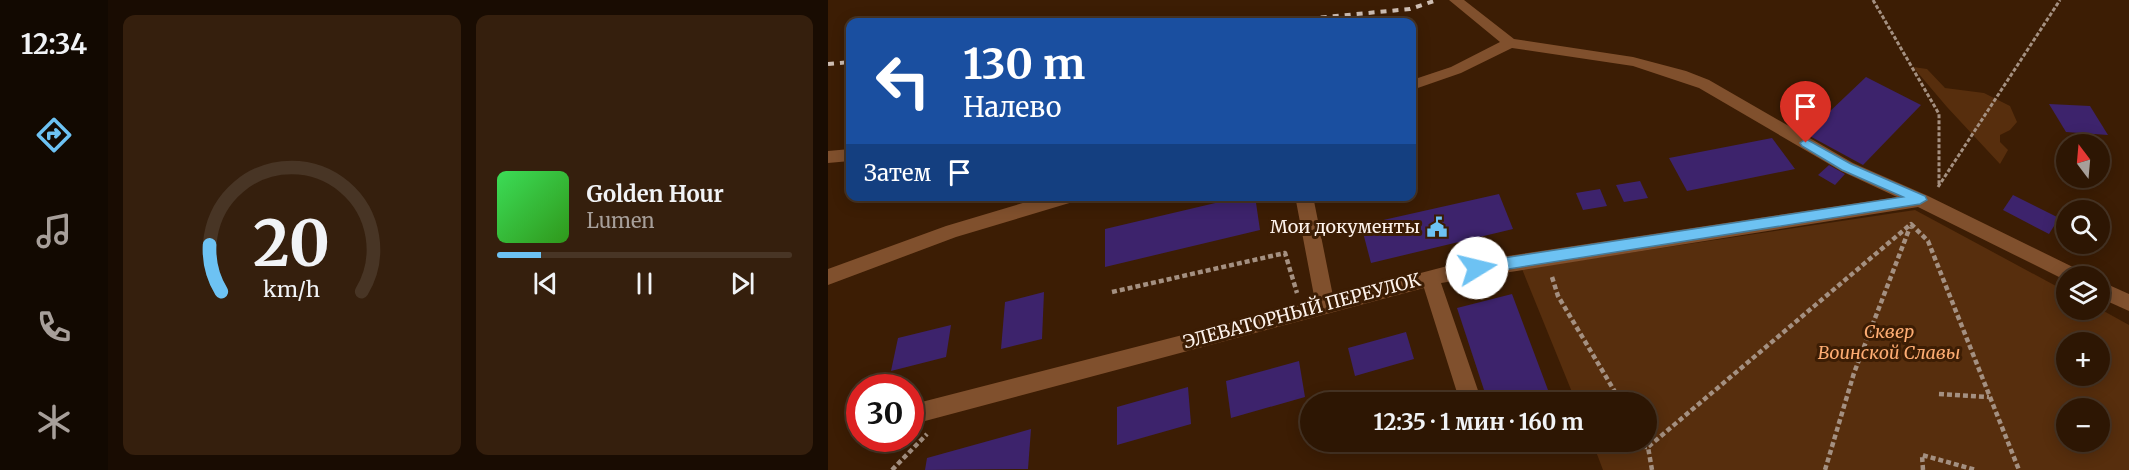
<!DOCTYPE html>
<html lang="ru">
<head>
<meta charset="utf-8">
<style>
  :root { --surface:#2d1603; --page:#351f0d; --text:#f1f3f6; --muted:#a79f9a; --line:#483525; --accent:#6dc2f3 }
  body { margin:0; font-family:Merriweather,serif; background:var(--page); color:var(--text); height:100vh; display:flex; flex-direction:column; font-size:22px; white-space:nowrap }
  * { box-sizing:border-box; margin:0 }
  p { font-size:20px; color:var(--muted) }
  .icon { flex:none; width:33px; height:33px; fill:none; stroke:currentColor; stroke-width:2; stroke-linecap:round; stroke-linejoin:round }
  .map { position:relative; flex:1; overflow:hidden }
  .drawer { display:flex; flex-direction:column; gap:15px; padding:15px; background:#190c02; width:720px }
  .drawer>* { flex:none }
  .guide { position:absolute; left:18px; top:18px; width:570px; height:183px; border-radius:12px; box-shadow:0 3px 15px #0003,0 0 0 2px var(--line); background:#1a4fa0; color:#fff; overflow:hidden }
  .needle { width:39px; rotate:344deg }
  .buttons { position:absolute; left:1228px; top:134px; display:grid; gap:12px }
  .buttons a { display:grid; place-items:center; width:54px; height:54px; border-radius:50%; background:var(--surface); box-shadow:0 3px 15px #0003,0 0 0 2px var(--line); font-size:30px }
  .speed { position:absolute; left:18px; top:374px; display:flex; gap:12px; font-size:30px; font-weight:700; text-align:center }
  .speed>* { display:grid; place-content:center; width:78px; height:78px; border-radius:50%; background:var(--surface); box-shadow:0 3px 15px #0003,0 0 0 2px var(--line); line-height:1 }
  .speed .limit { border:9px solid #d22; background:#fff; color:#111 }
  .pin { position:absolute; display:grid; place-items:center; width:51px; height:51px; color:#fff; margin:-62px -26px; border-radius:50% 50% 50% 0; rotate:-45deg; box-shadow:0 0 6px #0007 }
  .pin .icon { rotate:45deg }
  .me { position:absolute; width:66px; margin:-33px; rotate:81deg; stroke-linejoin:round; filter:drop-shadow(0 0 4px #0008) }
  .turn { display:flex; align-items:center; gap:21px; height:126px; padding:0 18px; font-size:27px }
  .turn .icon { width:78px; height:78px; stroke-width:2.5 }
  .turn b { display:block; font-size:42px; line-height:51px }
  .then { display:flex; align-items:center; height:57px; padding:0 18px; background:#0003; gap:12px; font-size:22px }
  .drawer .tile { flex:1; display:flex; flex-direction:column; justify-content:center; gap:9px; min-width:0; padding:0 21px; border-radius:12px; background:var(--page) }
  .drawer .dial { align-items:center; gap:0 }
  .dial svg { height:156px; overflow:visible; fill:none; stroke:var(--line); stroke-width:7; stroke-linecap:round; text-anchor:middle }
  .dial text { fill:var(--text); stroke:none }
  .song { display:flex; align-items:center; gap:18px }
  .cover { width:72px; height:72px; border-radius:9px; background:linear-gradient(135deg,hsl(130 70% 55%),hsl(110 70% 35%)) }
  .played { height:6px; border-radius:3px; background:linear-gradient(90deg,var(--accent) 15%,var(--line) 15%) }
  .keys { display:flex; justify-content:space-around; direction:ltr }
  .drawer .tiles { flex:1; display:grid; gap:15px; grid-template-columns:repeat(2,1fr) }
  .trip { position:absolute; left:472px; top:392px; width:357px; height:60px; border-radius:30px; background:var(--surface); box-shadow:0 3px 15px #0003,0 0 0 2px var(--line); font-weight:700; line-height:60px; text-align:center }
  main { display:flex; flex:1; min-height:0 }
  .tabs { display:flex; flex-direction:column; width:108px; justify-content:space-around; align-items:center; background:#120901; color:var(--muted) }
  .tabs .icon { width:42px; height:42px }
  .tabs .on { color:var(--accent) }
  .tabs b { font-size:27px; color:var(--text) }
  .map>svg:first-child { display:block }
</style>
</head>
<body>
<main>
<nav class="tabs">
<b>12:34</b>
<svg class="icon on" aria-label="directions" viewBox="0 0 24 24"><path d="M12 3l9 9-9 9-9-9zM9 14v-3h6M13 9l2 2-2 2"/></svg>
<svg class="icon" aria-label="music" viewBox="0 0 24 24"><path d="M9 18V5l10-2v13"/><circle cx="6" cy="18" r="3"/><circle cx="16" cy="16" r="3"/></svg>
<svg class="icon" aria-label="phone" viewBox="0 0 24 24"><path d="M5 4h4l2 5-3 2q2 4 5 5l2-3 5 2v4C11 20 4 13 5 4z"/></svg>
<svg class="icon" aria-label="climate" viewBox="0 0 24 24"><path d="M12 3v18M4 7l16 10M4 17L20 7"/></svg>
</nav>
<section class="drawer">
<div class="tiles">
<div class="tile dial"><svg viewBox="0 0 100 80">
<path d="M14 69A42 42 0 1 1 86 69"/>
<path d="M14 69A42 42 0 0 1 8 45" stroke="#6dc2f3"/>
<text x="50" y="56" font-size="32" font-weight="700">20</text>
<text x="50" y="72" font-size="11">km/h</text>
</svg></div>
<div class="tile">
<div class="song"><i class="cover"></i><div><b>Golden Hour</b><p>Lumen</p></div></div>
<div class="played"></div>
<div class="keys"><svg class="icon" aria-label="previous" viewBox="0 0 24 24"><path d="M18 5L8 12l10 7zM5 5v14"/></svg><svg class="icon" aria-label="pause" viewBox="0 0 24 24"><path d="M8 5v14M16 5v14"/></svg><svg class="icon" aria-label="next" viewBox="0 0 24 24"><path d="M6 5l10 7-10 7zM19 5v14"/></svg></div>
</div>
</div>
</section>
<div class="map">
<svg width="1301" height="470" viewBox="0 0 1301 470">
  <rect width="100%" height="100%" fill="#3c1d04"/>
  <g fill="#572e0d" fill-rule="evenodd">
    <path d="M1085 67 1099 69 1117 88 1156 93 1182 106 1189 122 1182 130 1172 135V142L1180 150 1172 164 1119 107Z"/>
    <path d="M1087 210 1239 292V309H1272L1301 325V470H775L764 441H819V402H748L694 269ZM1239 342H1272V375H1239ZM1239 408H1272V441H1239Z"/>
  </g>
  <g fill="#3d236c">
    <path d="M1038 77 1093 105 1035 165 978 134Z"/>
    <path d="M1221 104 1262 106 1280 135 1238 132Z"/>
    <path d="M944 138 967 169 859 191 841 158Z"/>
    <path d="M1001 165 1017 174 1007 185 990 175Z"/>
    <path d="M812 181 820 198 796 202 788 185Z"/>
    <path d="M772 189 779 206 755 210 748 193Z"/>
    <path d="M671 194 685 229 543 263 533 225Z"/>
    <path d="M1185 195 1231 218 1221 234 1175 210Z"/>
    <path d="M417 196H427L432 230 277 267V229Z"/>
    <path d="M216 292 214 339 173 349 177 302Z"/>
    <path d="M684 294 723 398 707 402H660L629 308Z"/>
    <path d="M123 325 118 357 63 371 70 338Z"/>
    <path d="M578 332 586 359 527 376 520 348Z"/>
    <path d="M471 361 477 397 403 418 398 381Z"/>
    <path d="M360 387 363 424 289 445V407Z"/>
    <path d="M203 429 200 469 97 470 99 458Z"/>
  </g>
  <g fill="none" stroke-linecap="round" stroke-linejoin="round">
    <g stroke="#a49081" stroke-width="3" stroke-dasharray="4 2" stroke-linecap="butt">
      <path d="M1045 0 1111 114V185"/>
      <path d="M1110 187 1232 0"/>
    </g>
    <g stroke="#a49081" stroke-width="4.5" stroke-dasharray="5 3" stroke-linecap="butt">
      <path d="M724 277 730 296 793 402"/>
      <path d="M284 292 457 253 469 293"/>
      <path d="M1111 394 1161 397"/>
      <path d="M678 443 820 447"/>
      <path d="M64 470 99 434"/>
      <path d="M824 470 820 447 1083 224 1100 241 1191 470"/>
      <path d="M997 470 1026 373 1082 227"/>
      <path d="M1095 470 1094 455 1148 470"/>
    </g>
    <g fill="#80502d" fill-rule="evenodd">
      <path d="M621 0H636L686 39 805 57 858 71 881 80 1025 163 1098 195 1253 271 1255 276H1239V281L1090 207 613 283 654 402H632L596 288 82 425V405L487 301 468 201 471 196H483L486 201 505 296 627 264 1069 197 1013 171 871 88 805 66 684 48 633 73 584 90V80L623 67 672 42Z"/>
      <path d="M22 149V161L0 163V151Z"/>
      <path d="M218 196H250L248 201 128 237 0 285V269L118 226Z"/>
      <path d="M1272 281 1301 294V311L1272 298Z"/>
      <path d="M644 441H666L667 443 664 451 656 454 648 451Z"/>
    </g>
    <g stroke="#cebeb3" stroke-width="4" stroke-dasharray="6 6" stroke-linecap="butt">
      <path d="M445 22 582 9 609 0"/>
      <path d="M0 64 22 62"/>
    </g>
  </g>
  <path fill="#6dc2f3" stroke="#477e9e" stroke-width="1.5" d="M978 139 1023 164 1097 196 1099 200 1092 204 649 274 644 272 642 268 644 264 649 262 1075 197 1014 170 974 146 972 143Z"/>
  <defs>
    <g id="civic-bare" transform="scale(1.62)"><path d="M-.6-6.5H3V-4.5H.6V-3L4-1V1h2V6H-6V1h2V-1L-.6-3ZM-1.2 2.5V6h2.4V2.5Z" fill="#6dc2f3" stroke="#3c1d04" stroke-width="2.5" paint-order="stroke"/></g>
  </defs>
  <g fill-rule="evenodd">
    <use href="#civic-bare" x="609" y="227"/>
  </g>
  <g text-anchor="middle" stroke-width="6" stroke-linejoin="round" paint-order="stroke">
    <g font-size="18" fill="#fdf2eb" stroke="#3c1d04" text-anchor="end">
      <text x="592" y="233">Мои документы</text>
    </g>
    <g font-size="18" fill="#fdf2eb" stroke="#3c1d04">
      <text transform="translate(474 311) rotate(-15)" y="6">ЭЛЕВАТОРНЫЙ ПЕРЕУЛОК</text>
    </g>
    <g font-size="18" font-style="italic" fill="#fdac72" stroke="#3c1d04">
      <text x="1061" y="338">Сквер<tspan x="1061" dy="21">Воинской Славы</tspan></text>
    </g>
  </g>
</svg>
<div class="buttons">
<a><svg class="needle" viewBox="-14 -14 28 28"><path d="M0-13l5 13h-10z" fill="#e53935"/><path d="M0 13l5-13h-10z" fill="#a79f9a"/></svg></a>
<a><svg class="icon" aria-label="search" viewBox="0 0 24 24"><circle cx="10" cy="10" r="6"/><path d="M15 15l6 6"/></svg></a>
<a><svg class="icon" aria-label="layers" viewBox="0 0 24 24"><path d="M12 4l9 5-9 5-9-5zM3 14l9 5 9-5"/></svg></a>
<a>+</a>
<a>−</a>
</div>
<div class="speed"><div class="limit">30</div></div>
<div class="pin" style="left:978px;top:143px;background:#d93025"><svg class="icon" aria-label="arrive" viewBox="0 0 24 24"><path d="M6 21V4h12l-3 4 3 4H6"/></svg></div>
<svg class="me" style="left:649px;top:268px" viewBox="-20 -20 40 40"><circle r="19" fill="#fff"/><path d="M0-13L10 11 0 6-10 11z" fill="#6dc2f3"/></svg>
<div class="trip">12:35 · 1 мин · 160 m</div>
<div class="guide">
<div class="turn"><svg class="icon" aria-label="left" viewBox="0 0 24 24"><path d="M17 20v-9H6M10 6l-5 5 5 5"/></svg><div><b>130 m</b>Налево</div></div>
<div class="then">Затем<svg class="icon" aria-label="arrive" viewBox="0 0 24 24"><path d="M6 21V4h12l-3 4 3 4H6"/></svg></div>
</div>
</div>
</main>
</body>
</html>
